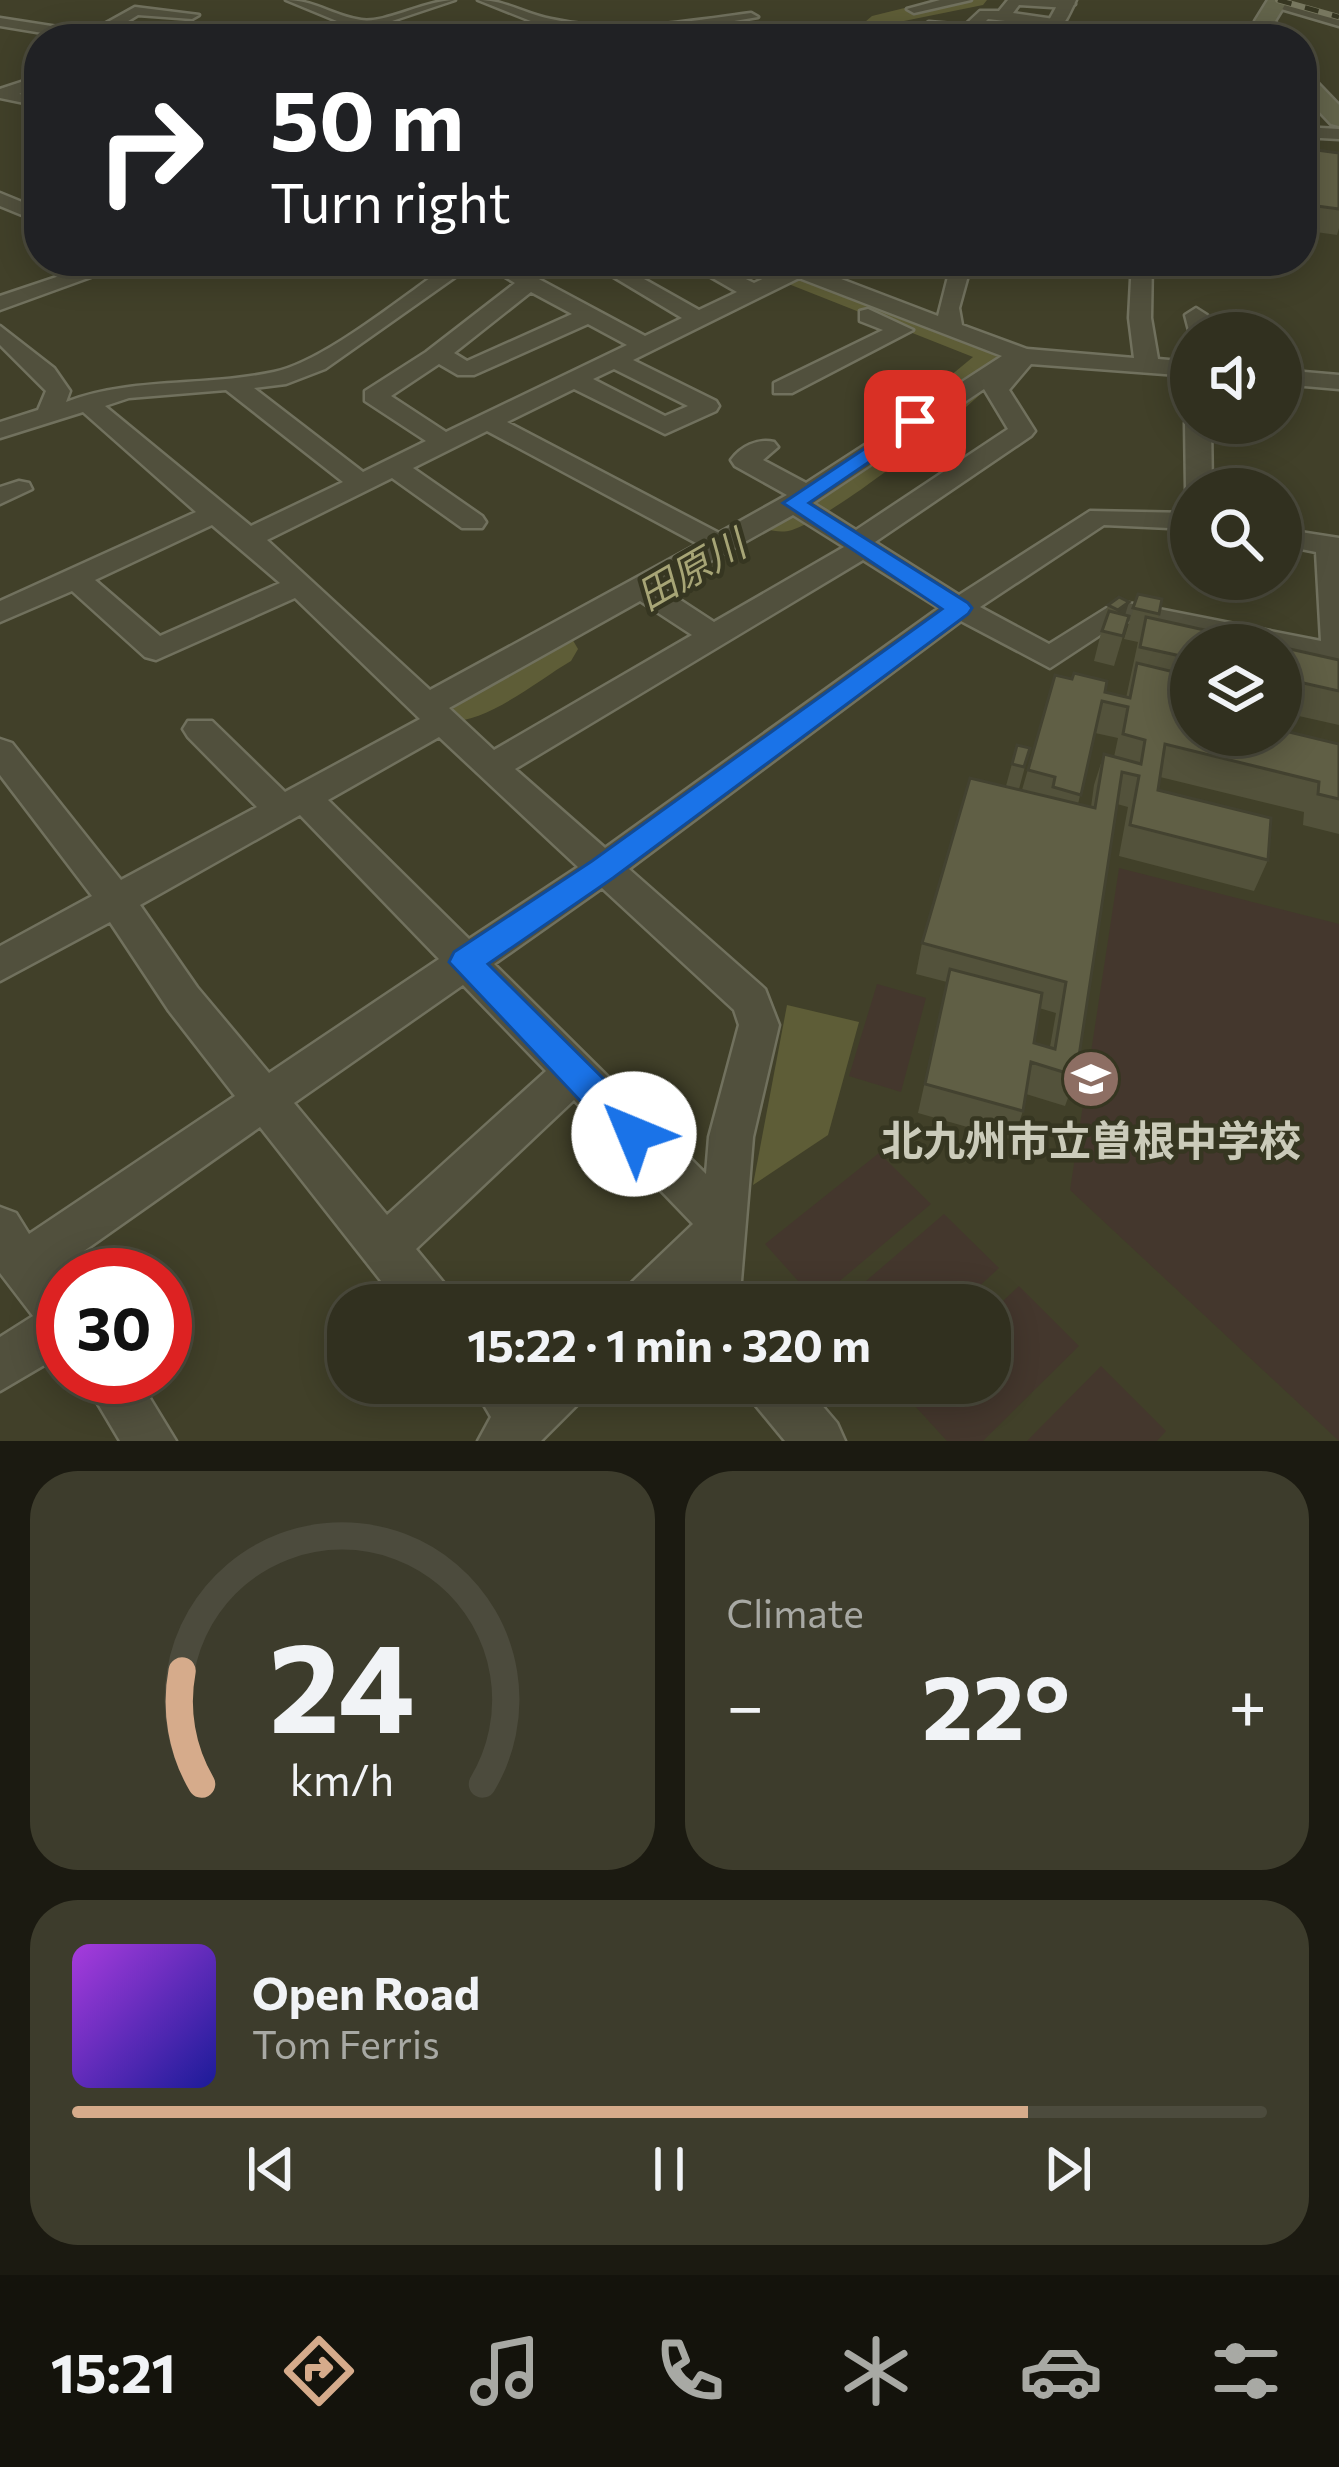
<!DOCTYPE html>
<html lang="en">
<head>
<meta charset="utf-8">
<style>
  :root { --surface:#31301f; --page:#3d3c2c; --text:#f1f3f6; --muted:#a8a9a4; --line:#4c4b3d; --accent:#d6ab8b }
  body { margin:0; font-family:Commissioner,"Noto Sans JP",sans-serif; background:var(--page); color:var(--text); height:100vh; display:flex; flex-direction:column; font-size:45px; white-space:nowrap }
  * { box-sizing:border-box; margin:0 }
  p { font-size:39px; color:var(--muted) }
  .icon { flex:none; width:66px; height:66px; fill:none; stroke:currentColor; stroke-width:2; stroke-linecap:round; stroke-linejoin:round }
  .map { position:relative; height:1441px; overflow:hidden }
  .panel { display:flex; flex-direction:column; gap:30px; padding:30px; background:#1b1a11; flex:1 }
  .panel>* { flex:none }
  .top-card { position:absolute; left:24px; top:24px; width:1293px; height:252px; border-radius:48px; box-shadow:0 6px 30px #0003,0 0 0 3px var(--line); background:#202124; color:#fff; overflow:hidden }
  .controls { position:absolute; left:1170px; top:312px; display:grid; gap:24px }
  .controls a { display:grid; place-items:center; width:132px; height:132px; border-radius:50%; background:var(--surface); box-shadow:0 6px 30px #0003,0 0 0 3px var(--line); font-size:60px }
  .speed { position:absolute; left:36px; top:1248px; display:flex; gap:24px; font-size:60px; font-weight:700; text-align:center }
  .speed>* { display:grid; place-content:center; width:156px; height:156px; border-radius:50%; background:var(--surface); box-shadow:0 6px 30px #0003,0 0 0 3px var(--line); line-height:1 }
  .speed .limit { border:18px solid #d22; background:#fff; color:#111 }
  .pin { position:absolute; display:grid; place-items:center; width:102px; height:102px; color:#fff; margin:-51px; border-radius:24px; box-shadow:0 6px 18px #0006 }
  .me { position:absolute; width:132px; margin:-66px; rotate:315deg; stroke-linejoin:round; filter:drop-shadow(0 0 9px #0008) }
  .turn { display:flex; align-items:center; gap:42px; height:252px; padding:0 48px; font-size:54px }
  .turn .icon { width:156px; height:156px; stroke-width:2.5 }
  .turn b { display:block; font-size:84px; line-height:102px }
  .big { font-size:90px; font-weight:700; line-height:1.1 }
  .panel .card { flex:1; display:flex; flex-direction:column; justify-content:center; gap:18px; min-width:0; padding:0 42px; border-radius:48px; background:var(--page) }
  .panel .dial { align-items:center; gap:0 }
  .dial svg { height:312px; overflow:visible; fill:none; stroke:var(--line); stroke-width:7; stroke-linecap:round; text-anchor:middle }
  .dial text { fill:var(--text); stroke:none }
  .song { display:flex; align-items:center; gap:36px }
  .cover { width:144px; height:144px; border-radius:18px; background:linear-gradient(135deg,hsl(280 70% 55%),hsl(240 70% 35%)) }
  .played { height:12px; border-radius:6px; background:linear-gradient(90deg,var(--accent) 80%,var(--line) 80%) }
  .keys { display:flex; justify-content:space-around; direction:ltr }
  .heat { display:flex; justify-content:space-between; align-items:center; font-size:66px; direction:ltr }
  .panel .tiles { flex:1; display:grid; gap:30px; grid-template-columns:1fr 1fr }
  .card:last-child { grid-column:span 2 }
  .trip { position:absolute; left:327px; top:1284px; width:684px; height:120px; border-radius:48px; background:var(--surface); box-shadow:0 6px 30px #0003,0 0 0 3px var(--line); font-weight:700; line-height:120px; text-align:center }
  .tabs { display:flex; height:192px; justify-content:space-around; align-items:center; background:#14130c; color:var(--muted) }
  .tabs .icon { width:84px; height:84px }
  .tabs .on { color:var(--accent) }
  .tabs b { font-size:54px; color:var(--text) }
  .map>svg:first-child { display:block }
</style>
</head>
<body>
<div class="map">
<svg width="1339" height="1441" viewBox="0 0 1339 1441">
  <rect width="100%" height="100%" fill="#414029"/>
  <g fill="#44372d">
    <path d="M1119 868 1339 924V1441L1070 1190Z"/>
    <path d="M877 984 926 998 901 1092 849 1076Z"/>
    <path d="M879 1153 931 1204 816 1301 765 1244Z"/>
    <path d="M944 1214 999 1268 959 1305H838Z"/>
    <path d="M1019 1286 1079 1346 983 1441H947L904 1394 916 1383H990V1313Z"/>
    <path d="M1101 1366 1166 1431 1157 1441H1027Z"/>
  </g>
  <path fill="#5e5d37" d="M787 1005 859 1022 828 1135 753 1185Z"/>
  <g fill="none" stroke-linecap="round" stroke-linejoin="round">
    <g fill="#5e5d37" fill-rule="evenodd">
      <path d="M937 0H987L983 5 904 21 871 39H845L872 16Z"/>
      <path d="M743 261H791L1014 346 1019 354C991 394 838 515 792 530 782 533 775 531 765 529L758 519 765 509 839 468 973 357 748 268Z"/>
      <path d="M553 633 571 637 578 649 571 661C533 683 478 732 433 720L425 707 433 694 535 637Z"/>
    </g>
    <g stroke="#71715e" stroke-width="5">
      <g id="minor">
        <path d="M286 0C314 0 334 16 361 20 385 24 425 0 455 0L338 39H314L349 26Z"/>
        <path d="M478 0C505 0 525 14 551 19 620 34 683 22 751 13L758 17 633 38 546 27Z"/>
        <path d="M940 0H971L914 13 907 9Z"/>
        <path d="M1008 0H1069L1075 4 1068 8 1019 5 1013 13 1061 20 1056 27 988 19 980 27 1037 39 932 31 919 39H901L929 22 965 25 980 11H999Z"/>
        <path d="M1271 0 1339 17V26L1271 6Z"/>
        <path d="M135 7 199 15 192 19 138 15 107 34 116 39H79L0 26V18L90 32Z"/>
        <path d="M39 76V87L19 94 39 96V106L0 98V89Z"/>
        <path d="M1302 127 1339 129V139L1302 137Z"/>
        <path d="M0 193 39 209V222L0 206Z"/>
        <path d="M104 261H135L0 310V296Z"/>
        <path d="M454 261H478L325 369 286 384 254 388 363 472 426 441 365 401V391L426 352 515 283 479 261H505L645 336 682 318 587 261H612L699 310 737 292 683 261H709L754 283 781 270 768 261H794L938 316 952 261H972L959 308 962 325 1027 349 1134 358 1129 318 1132 261H1152L1151 318 1158 359 1191 362V376L1031 364 1009 390 1035 431 1031 436 875 542 959 595 1090 511 1191 513V529L1104 525 980 607 1049 644 1118 601 1321 641 1316 552 1281 545V529L1339 538V665L1281 653V645H1242L1123 620 1050 668 961 621 629 869 765 989 779 1025 753 1137 739 1305H691L693 1289 677 1305H619L626 1288 693 1224 574 1100 416 1249 448 1288 455 1305H400L260 1127 57 1270 63 1277V1354L0 1391V1337L33 1316 0 1273V1207L16 1213 29 1234 235 1096 169 1011 110 922 0 981V946L92 896 0 775V739L12 743 121 880 257 807 188 737 183 729 188 721H212L285 792 420 719 295 598 156 660 145 657 72 591 0 622V601L196 512 83 412 0 438V422L38 410 46 391 0 345V326L54 368 70 391 66 402C132 377 204 387 274 372 326 361 408 292 454 261ZM799 278 1002 356 806 483 763 460 778 447 774 442C758 438 740 447 731 460L735 466 787 495 719 533 507 422 574 389 665 434 716 411 719 406 716 401 633 360ZM531 292 572 314 467 361 454 353ZM588 324 627 345 446 432 391 396 439 364 458 375H474ZM614 369 688 406 665 416 593 379ZM984 389 1008 429 856 530 813 503ZM226 390 343 482 251 526 105 406 129 398ZM487 431 698 544 430 690 267 540 392 478 462 528H482L486 522 482 516 413 468ZM793 515 844 547 714 622 662 588ZM212 525 280 583 160 636 95 580ZM863 560 939 608 605 848 515 769ZM640 601 692 635 494 750 449 708ZM439 737 578 867 469 939 328 800ZM300 815 439 959 269 1073 197 987 140 905ZM602 888 734 1010 739 1025 709 1137 706 1174 494 964ZM463 985 546 1071 387 1215 294 1103Z"/>
        <path d="M1196 308 1207 315 1210 333H1191V338L1185 315Z"/>
        <path d="M868 309 913 330 792 393H774V383L883 330 860 321V311Z"/>
        <path d="M1281 370 1339 375V389L1281 384Z"/>
        <path d="M1191 417V423H1211L1212 489H1191V495L1186 489 1185 423Z"/>
        <path d="M19 481 29 483 32 489 0 504V487Z"/>
        <path d="M82 1377H137L176 1441H120Z"/>
        <path d="M471 1383H588L581 1401 541 1441H478L491 1417Z"/>
        <path d="M745 1383H803L837 1423 845 1441H785L752 1401Z"/>
      </g>
    </g>
    <g stroke="#71715e" stroke-width="5">
      <path id="tertiary" d="M1060 0H1076C1064 25 1059 39 1030 39L1047 24Z"/>
    </g>
    <g stroke="#71715e" stroke-width="5">
      <g id="secondary">
        <path d="M1268 0H1288L1275 21 1285 39H1265L1255 21Z"/>
        <path d="M1302 73 1310 75 1339 105V126L1331 124 1302 93Z"/>
      </g>
    </g>
    <use href="#minor" fill="#51503d" fill-rule="evenodd"/>
    <use href="#tertiary" fill="#51503d" fill-rule="evenodd"/>
    <use href="#secondary" fill="#63644b" fill-rule="evenodd"/>
    <g stroke="#77775f" stroke-width="6">
      <path id="rail" d="M1278 0 1339 17"/>
    </g>
    <use href="#rail" stroke="#363621" stroke-width="4.5" stroke-dasharray="14" stroke-linecap="butt"/>
  </g>
  <g fill="#53523b" fill-rule="evenodd">
    <path d="M1302 148 1339 153V228L1337 235 1302 230Z"/>
    <path d="M1138 594 1159 614 1157 620 1191 645V735L1339 744V834L1303 825 1304 812 1160 777 1158 790 1268 860 1254 891 1119 856 1128 807 1117 804 1076 1076 1065 1106 1026 1094 1023 1111 1013 1140 918 1113 947 982 916 974 922 943 1006 786 1017 745 1030 748 1019 789 1022 790 1055 675 1126 698 1138 642 1124 639ZM1095 733 1118 738 1114 757 1104 754 1094 785 1091 807 1078 804ZM1039 1008 1056 1013 1050 1047 1034 1043Z"/>
    <path d="M1108 605 1129 616 1114 666 1094 661Z"/>
    <path d="M1281 647 1339 660V725L1281 712Z"/>
  </g>
  <path fill="#434230" d="M1129 602 1120 632 1111 633 1118 610Z"/>
  <g fill="#605f45" stroke="#434230" stroke-width="3">
    <path d="M1302 148 1339 153V209L1302 204Z"/>
    <path d="M1138 594 1162 599 1159 614 1133 608Z"/>
    <path d="M1119 597 1129 602 1118 610 1108 605Z"/>
    <path d="M1109 611 1129 616 1123 636 1102 631Z"/>
    <path d="M1146 617 1272 645H1191V735H1281V730L1339 744V799L1318 794 1319 782 1165 744 1158 790 1271 818 1268 860 1130 825 1139 776 1122 772 1076 1076 1031 1062 1023 1111 925 1084 950 969 1042 993 1034 1043 1055 1049 1066 982 922 943 970 778 1095 808 1104 754 1141 764 1145 740 1123 734 1128 707 1102 701 1081 795 1053 787 1055 777 1028 770 1055 675 1072 679 1074 673 1107 681 1105 692 1130 698 1137 663 1182 674 1185 657 1140 647Z"/>
    <path d="M1281 647 1339 660V691L1281 678Z"/>
    <path d="M1017 745 1030 748 1024 767 1012 764Z"/>
  </g>
  <path fill="#1a73e8" stroke="#114b97" stroke-width="3" d="M915 415 925 421 922 426 809 503 968 603 972 608 968 614 613 878 488 964 647 1122 653 1134 647 1145 634 1150 622 1145 449 962 454 952 592 861 942 609 783 503Z"/>
  <defs>
    <g id="school-disc" transform="scale(3)"><circle r="9.5" fill="#8d6e63" stroke="#363621"/><path d="M0-5L7-2L0 1L-7-2ZM-4 1L0 2.5L4 1V4Q0 6-4 4Z" fill="#fff"/></g>
  </defs>
  <g fill-rule="evenodd">
    <use href="#school-disc" x="1091" y="1079"/>
  </g>
  <g text-anchor="middle" stroke-width="9" stroke-linejoin="round" paint-order="stroke">
    <g font-size="39" font-style="italic" fill="#a7a576" stroke="#363621">
      <text transform="translate(691 570) rotate(-30)" y="14">田原川</text>
    </g>
    <g font-size="42" font-weight="bold" fill="#cbcbba" stroke="#363621">
      <text x="1091" y="1156">北九州市立曽根中学校</text>
    </g>
  </g>
</svg>
<div class="controls">
<a><svg class="icon" aria-label="sound" viewBox="0 0 24 24"><path d="M4 9h4l5-4v14l-5-4H4zM17 9q2 3 0 6"/></svg></a>
<a><svg class="icon" aria-label="search" viewBox="0 0 24 24"><circle cx="10" cy="10" r="6"/><path d="M15 15l6 6"/></svg></a>
<a><svg class="icon" aria-label="layers" viewBox="0 0 24 24"><path d="M12 4l9 5-9 5-9-5zM3 14l9 5 9-5"/></svg></a>
</div>
<div class="speed"><div class="limit">30</div></div>
<div class="pin" style="left:915px;top:421px;background:#d93025"><svg class="icon" aria-label="arrive" viewBox="0 0 24 24"><path d="M6 21V4h12l-3 4 3 4H6"/></svg></div>
<svg class="me" style="left:634px;top:1134px" viewBox="-20 -20 40 40"><circle r="19" fill="#fff"/><path d="M0-13L10 11 0 6-10 11z" fill="#1a73e8"/></svg>
<div class="trip">15:22 · 1 min · 320 m</div>
<div class="top-card">
<div class="turn"><svg class="icon" aria-label="right" viewBox="0 0 24 24"><path d="M7 20v-9h11M14 6l5 5-5 5"/></svg><div><b>50 m</b>Turn right</div></div>
</div>
</div>
<section class="panel">
<div class="tiles">
<div class="card dial"><svg viewBox="0 0 100 80">
<path d="M14 69A42 42 0 1 1 86 69"/>
<path d="M14 69A42 42 0 0 1 9 40" stroke="#d6ab8b"/>
<text x="50" y="56" font-size="32" font-weight="700">24</text>
<text x="50" y="72" font-size="11">km/h</text>
</svg></div>
<div class="card"><p>Climate</p>
<div class="heat"><a>−</a><b class="big">22°</b><a>+</a></div>
</div>
<div class="card">
<div class="song"><i class="cover"></i><div><b>Open Road</b><p>Tom Ferris</p></div></div>
<div class="played"></div>
<div class="keys"><svg class="icon" aria-label="previous" viewBox="0 0 24 24"><path d="M18 5L8 12l10 7zM5 5v14"/></svg><svg class="icon" aria-label="pause" viewBox="0 0 24 24"><path d="M8 5v14M16 5v14"/></svg><svg class="icon" aria-label="next" viewBox="0 0 24 24"><path d="M6 5l10 7-10 7zM19 5v14"/></svg></div>
</div>
</div>
</section>
<nav class="tabs">
<b>15:21</b>
<svg class="icon on" aria-label="directions" viewBox="0 0 24 24"><path d="M12 3l9 9-9 9-9-9zM9 14v-3h6M13 9l2 2-2 2"/></svg>
<svg class="icon" aria-label="music" viewBox="0 0 24 24"><path d="M9 18V5l10-2v13"/><circle cx="6" cy="18" r="3"/><circle cx="16" cy="16" r="3"/></svg>
<svg class="icon" aria-label="phone" viewBox="0 0 24 24"><path d="M5 4h4l2 5-3 2q2 4 5 5l2-3 5 2v4C11 20 4 13 5 4z"/></svg>
<svg class="icon" aria-label="climate" viewBox="0 0 24 24"><path d="M12 3v18M4 7l16 10M4 17L20 7"/></svg>
<svg class="icon" aria-label="car" viewBox="0 0 24 24"><path d="M5 17H2v-5l4-1 3-4h7l3 4 3 1v5h-3M9 17h6M6 11h13"/><circle cx="7" cy="17" r="2"/><circle cx="17" cy="17" r="2"/></svg>
<svg class="icon" aria-label="filters" viewBox="0 0 24 24"><path d="M4 7h16M4 17h16"/><circle cx="9" cy="7" r="2"/><circle cx="15" cy="17" r="2"/></svg>
</nav>
</body>
</html>
